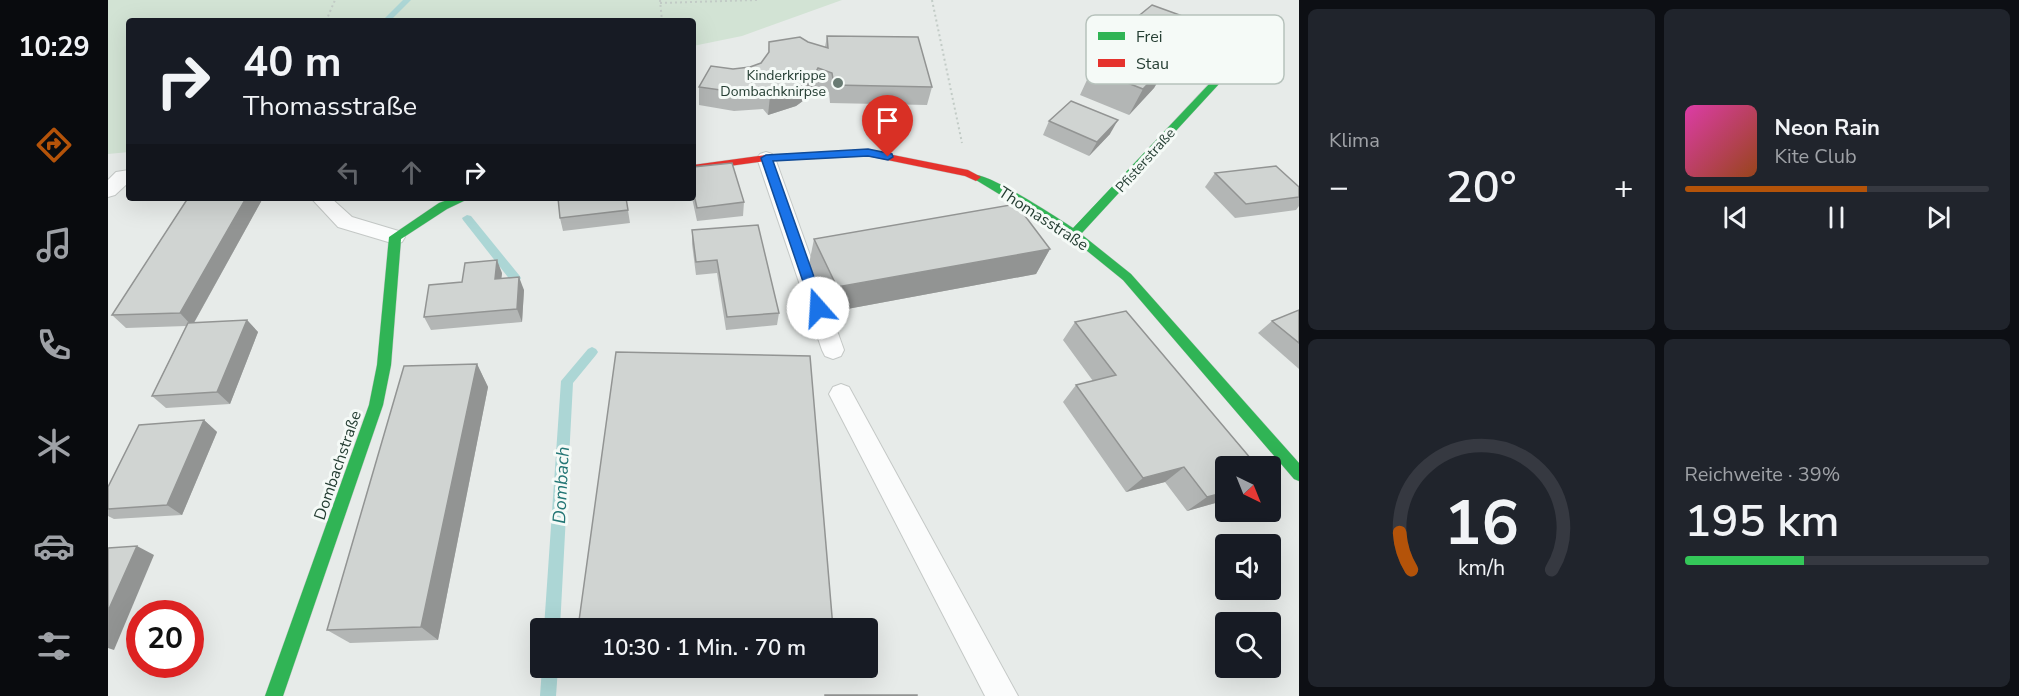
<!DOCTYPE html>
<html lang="de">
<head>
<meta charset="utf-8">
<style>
  :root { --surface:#171b24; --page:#20242c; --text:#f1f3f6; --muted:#9ea1a6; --line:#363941; --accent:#b45309 }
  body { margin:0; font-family:"Nunito Sans",sans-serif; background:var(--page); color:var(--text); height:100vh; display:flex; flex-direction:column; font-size:22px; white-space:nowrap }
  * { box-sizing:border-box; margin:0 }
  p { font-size:20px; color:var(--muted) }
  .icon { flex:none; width:33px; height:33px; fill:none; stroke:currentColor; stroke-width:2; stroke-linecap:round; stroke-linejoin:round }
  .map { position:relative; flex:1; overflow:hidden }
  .drawer { display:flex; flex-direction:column; gap:9px; padding:9px; background:#0d0f14; width:720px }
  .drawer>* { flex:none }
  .hud { position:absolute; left:18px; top:18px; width:570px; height:183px; border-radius:6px; box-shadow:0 6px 24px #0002; background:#171b24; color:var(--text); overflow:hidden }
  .needle { width:39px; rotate:137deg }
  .controls { position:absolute; left:1107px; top:456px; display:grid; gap:12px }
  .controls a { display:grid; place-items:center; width:66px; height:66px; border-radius:6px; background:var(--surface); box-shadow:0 6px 24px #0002; font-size:30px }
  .speed { position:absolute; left:18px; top:600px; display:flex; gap:12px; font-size:30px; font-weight:700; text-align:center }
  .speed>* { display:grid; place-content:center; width:78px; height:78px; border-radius:50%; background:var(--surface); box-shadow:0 6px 24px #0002; line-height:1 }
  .speed .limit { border:9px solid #d22; background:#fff; color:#111 }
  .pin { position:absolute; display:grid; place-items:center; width:51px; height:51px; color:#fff; margin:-62px -26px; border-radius:50% 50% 50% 0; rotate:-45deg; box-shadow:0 0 6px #0007 }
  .pin .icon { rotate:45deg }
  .me { position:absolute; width:66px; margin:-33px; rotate:341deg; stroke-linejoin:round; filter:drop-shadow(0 0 4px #0008) }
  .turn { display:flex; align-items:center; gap:21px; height:126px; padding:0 18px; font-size:27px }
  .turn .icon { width:78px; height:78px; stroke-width:2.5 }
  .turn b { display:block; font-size:42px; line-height:51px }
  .lanes { display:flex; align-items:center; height:57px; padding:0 18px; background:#0003; justify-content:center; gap:30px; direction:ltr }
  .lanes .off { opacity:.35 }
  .big { font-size:45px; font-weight:600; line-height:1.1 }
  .drawer .card { flex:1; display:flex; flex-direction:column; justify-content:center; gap:9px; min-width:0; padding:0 21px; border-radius:9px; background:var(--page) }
  .drawer .dial { align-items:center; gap:0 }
  .dial svg { height:156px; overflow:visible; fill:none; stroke:var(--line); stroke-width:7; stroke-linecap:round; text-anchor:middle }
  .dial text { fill:var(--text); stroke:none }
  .song { display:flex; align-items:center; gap:18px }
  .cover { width:72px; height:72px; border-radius:9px; background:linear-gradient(135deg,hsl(320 70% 55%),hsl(20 70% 35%)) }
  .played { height:6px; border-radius:3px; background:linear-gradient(90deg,var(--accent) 60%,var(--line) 60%) }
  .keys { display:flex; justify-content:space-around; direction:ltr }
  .heat { display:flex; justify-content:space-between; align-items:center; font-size:33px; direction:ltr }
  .charge { height:9px; border-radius:4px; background:linear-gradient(90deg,#34c759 39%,var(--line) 0) }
  .drawer .tiles { flex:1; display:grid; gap:9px; grid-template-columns:repeat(2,1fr) }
  .trip { position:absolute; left:422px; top:618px; width:348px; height:60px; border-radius:6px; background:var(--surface); box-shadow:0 6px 24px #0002; font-weight:600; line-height:60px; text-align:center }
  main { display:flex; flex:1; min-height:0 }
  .dock { display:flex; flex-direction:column; width:108px; justify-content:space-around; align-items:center; background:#090b0e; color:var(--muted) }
  .dock .icon { width:42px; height:42px }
  .dock .current { color:var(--accent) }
  .dock b { font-size:27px; color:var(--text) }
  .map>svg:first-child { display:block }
</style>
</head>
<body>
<main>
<nav class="dock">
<b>10:29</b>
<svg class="icon current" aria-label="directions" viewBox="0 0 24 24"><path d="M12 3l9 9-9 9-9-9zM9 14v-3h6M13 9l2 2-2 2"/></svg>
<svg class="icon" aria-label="music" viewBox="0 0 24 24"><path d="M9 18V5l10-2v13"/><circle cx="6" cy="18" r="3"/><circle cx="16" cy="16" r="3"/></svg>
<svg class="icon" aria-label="phone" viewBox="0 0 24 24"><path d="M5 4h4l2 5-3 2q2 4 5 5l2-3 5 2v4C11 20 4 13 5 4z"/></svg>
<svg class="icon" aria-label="climate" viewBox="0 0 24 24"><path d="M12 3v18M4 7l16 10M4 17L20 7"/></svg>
<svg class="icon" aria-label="car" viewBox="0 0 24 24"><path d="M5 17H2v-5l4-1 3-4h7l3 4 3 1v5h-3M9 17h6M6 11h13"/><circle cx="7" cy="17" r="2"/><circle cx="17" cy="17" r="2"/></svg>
<svg class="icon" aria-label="filters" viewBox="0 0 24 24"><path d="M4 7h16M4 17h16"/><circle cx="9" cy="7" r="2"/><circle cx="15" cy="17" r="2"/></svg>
</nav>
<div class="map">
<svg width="1191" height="696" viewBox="0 0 1191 696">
  <rect width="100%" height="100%" fill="#e7ebe9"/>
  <path fill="#d2e3d4" d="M0 0H734L634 36 585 46V21H21V152L0 154Z"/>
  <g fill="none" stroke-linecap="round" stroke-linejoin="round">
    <g fill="#acd6d5" fill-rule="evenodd">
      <path d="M295 0H303L282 21H274Z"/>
      <path d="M359 215 363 216 411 275 413 278 411 281H403L355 220 354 218Z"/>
      <path d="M484 347 488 349 490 352 488 355 465 383 452 628H436L453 381 480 349Z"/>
      <path d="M434 668H450L448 696H432Z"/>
    </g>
    <g stroke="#c4c8c6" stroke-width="2">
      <g id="lane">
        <path d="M658 152 664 154 667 158 736 350 733 356 725 359 717 356 714 350 649 158 652 154Z"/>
        <path d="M21 170V182L7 195 0 197V180L8 172Z"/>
        <path d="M203 198H223L244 217 294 232 297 237 294 242 287 244 230 227Z"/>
        <path d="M733 384 741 387 910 696H877L721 394 725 387Z"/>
      </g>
    </g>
    <g stroke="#c3c9c6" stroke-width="1">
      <g id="fast">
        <path d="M1103 82 1111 84 973 234 1023 274 1191 463V481L1186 479 1015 280 962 237 863 177 864 175C880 172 948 217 965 228Z"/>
        <path d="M345 198H362L339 209 293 239 283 365 275 405 175 696H157L261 405 269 365 281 237 331 203Z"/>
      </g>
    </g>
    <g stroke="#c3c9c6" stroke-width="1">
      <path id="jam" d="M760 150 860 170 873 177 868 181 857 176 760 156 658 161 585 171V165L658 155Z"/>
    </g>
    <g stroke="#c2cbc6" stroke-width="2" stroke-dasharray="2 3" stroke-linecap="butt">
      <path d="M552 0 554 21"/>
      <path d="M824 0 854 143"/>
      <path d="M552 3 649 0"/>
      <path d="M218 21 227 0"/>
    </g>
    <use href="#lane" fill="#fbfcfc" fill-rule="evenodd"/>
    <use href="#fast" fill="#30b455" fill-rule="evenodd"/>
    <use href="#jam" fill="#e5322d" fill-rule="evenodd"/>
  </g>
  <g fill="#b3b6b5">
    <path d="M1102 26 1086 50 1061 74 1056 72 1046 88 1021 115 972 95 984 69 1005 50 1017 27Z"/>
    <path d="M719 36 824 87 819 105 722 103 721 92 707 87 703 95 688 106 660 115 655 109 626 111 591 105V87L625 69 642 67 653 63 660 54 661 42H700L717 47Z"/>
    <path d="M941 121 1002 134 981 156 935 135Z"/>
    <path d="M585 167 636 202 635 216 589 221 584 198H585Z"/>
    <path d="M1107 173 1191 187V206L1188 210 1127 218 1097 187Z"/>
    <path d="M80 198H155L86 323 139 320 150 332 122 404 58 408 44 396 78 326 18 328 4 315Z"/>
    <path d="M518 198 522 223 455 231 452 218Z"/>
    <path d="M584 230 671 313 669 325 618 330 609 273 588 275 584 244Z"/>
    <path d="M706 239 942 249 928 274 723 312 701 264Z"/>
    <path d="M394 273 393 278 416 290 414 322 323 330 316 317Z"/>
    <path d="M1191 310V369L1150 333 1164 321Z"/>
    <path d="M967 322 1118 500 1079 511 1057 482 1018 492 955 402 968 385 985 381 955 340Z"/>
    <path d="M369 364 380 387 330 640 242 643 219 630Z"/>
    <path d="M96 420 109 432 74 515 6 519 0 516V487Z"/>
  </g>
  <g fill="#929493">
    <path d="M1102 26 1086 50 1061 74 1076 49Z"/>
    <path d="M1060 63 1046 88 1021 115 1035 89Z"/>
    <path d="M710 68 707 87 703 95 688 106 660 115 662 96Z"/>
    <path d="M1010 120 1002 134 981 156 989 142Z"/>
    <path d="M138 198H155L84 326 72 313Z"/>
    <path d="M942 249 928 274 723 312 729 287Z"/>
    <path d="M389 260 394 273 392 292 387 279Z"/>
    <path d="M411 277 416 290 414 322 409 309Z"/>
    <path d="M139 320 150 332 122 404 109 392Z"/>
    <path d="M369 364 380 387 330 640 313 627Z"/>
    <path d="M96 420 109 432 74 515 59 505Z"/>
    <path d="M1076 467 1057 482 1018 492 1035 478Z"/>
    <path d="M1118 492V500L1079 511 1099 497Z"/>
    <path d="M29 546 46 555 6 650 0 648V611Z"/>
  </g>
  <g fill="#d0d4d2" stroke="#929493" stroke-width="1.5">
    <path d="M1044 5 1102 26 1076 49 1017 27Z"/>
    <path d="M719 36 810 37 824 87 726 85 724 73 710 68 705 77 691 88 662 96 657 90 627 92 591 87 603 66 625 69 642 67 653 63 661 52V42L692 37 700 42 720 48Z"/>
    <path d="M1011 45 1060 63 1035 89 984 69Z"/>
    <path d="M963 101 1010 120 989 142 941 121Z"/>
    <path d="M624 163 636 202 589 208 585 190V167Z"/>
    <path d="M1168 166 1191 187V197L1138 204 1107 173Z"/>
    <path d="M80 198H138L72 313 4 315Z"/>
    <path d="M450 198H518L520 210 452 218Z"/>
    <path d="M908 204 942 249 729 287 706 239Z"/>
    <path d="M650 225 671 313 619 317 609 260 588 262 584 230Z"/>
    <path d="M389 260 387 279 411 277 409 309 316 317 321 285 354 282 357 263Z"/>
    <path d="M1191 310V343L1164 321Z"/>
    <path d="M1018 311 1149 466H1118V492L1099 497 1076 467 1035 478 968 385 1008 375 967 322Z"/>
    <path d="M139 320 109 392 44 396 80 323Z"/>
    <path d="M508 352 702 356 725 628H470Z"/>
    <path d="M369 364 313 627 219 630 296 366Z"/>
    <path d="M96 420 59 505 0 509V487L31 425Z"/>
    <path d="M29 546 0 611V548Z"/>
    <rect x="717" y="695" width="92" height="1"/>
  </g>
  <path fill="#1a73e8" stroke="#114b97" stroke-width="1.5" d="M760 149 784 154 785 157 780 160 760 156 665 161 717 308 715 311H705L653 158 658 155Z"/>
  <circle fill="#697b73" stroke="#f5faf7" stroke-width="2" cx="730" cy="83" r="6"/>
  <g text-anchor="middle" stroke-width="6" stroke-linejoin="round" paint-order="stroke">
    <g font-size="14" fill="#253e33" stroke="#f5faf7" text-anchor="end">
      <text x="718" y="80">Kinderkrippe<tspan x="718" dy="16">Dombachknirpse</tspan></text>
    </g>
    <g font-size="14" fill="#253e33" stroke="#f5faf7">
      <text transform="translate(1037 160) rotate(-48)" y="5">Pfisterstraße</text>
    </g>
    <g font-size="16" fill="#253e33" stroke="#f5faf7">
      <text transform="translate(936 218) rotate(33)" y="6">Thomasstraße</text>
      <text transform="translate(229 465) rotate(-71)" y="6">Dombachstraße</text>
    </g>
    <g font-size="18" font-style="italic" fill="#237675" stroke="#f5faf7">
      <text transform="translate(453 485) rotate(-87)" y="6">Dombach</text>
    </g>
  </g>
  <rect x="978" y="15" width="198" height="69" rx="9" fill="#f5faf7" stroke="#b7c2bc" stroke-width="1.5"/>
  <rect x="990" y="32" width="27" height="8" fill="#30b455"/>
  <rect x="990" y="59" width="27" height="8" fill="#e5322d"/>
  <g font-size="16" fill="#253e33">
    <text x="1028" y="42">Frei</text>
    <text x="1028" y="69">Stau</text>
  </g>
</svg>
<div class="controls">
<a><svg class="needle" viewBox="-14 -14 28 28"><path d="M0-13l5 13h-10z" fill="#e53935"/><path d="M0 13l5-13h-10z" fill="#9ea1a6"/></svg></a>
<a><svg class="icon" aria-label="sound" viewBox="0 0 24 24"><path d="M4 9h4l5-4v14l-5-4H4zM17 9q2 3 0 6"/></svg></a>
<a><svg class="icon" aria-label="search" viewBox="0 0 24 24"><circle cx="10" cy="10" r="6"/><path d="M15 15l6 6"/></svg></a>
</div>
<div class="speed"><div class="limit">20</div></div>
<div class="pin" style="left:780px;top:157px;background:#d93025"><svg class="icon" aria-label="arrive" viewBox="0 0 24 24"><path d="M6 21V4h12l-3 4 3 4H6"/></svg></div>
<svg class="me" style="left:710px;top:308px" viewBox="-20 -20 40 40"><circle r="19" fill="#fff"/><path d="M0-13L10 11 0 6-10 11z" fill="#1a73e8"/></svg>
<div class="trip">10:30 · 1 Min. · 70 m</div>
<div class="hud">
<div class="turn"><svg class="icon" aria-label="right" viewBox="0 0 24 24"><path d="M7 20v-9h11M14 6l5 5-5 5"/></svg><div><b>40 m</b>Thomasstraße</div></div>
<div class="lanes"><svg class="icon off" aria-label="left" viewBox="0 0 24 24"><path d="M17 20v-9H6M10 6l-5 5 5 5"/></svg><svg class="icon off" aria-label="ahead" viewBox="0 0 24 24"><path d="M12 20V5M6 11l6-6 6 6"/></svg><svg class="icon" aria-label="right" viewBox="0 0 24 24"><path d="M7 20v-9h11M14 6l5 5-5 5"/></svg></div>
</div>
</div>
<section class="drawer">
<div class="tiles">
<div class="card"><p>Klima</p>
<div class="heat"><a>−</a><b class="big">20°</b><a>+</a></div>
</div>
<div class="card">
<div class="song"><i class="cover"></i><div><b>Neon Rain</b><p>Kite Club</p></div></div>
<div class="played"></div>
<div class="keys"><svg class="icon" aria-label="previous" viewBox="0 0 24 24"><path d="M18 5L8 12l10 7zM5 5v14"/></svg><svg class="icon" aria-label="pause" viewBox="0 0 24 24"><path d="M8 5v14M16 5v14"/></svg><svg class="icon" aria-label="next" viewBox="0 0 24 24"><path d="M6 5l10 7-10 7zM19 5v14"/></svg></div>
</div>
<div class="card dial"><svg viewBox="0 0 100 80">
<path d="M14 69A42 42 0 1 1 86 69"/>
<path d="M14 69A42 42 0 0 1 8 50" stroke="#b45309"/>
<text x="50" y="56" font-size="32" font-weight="700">16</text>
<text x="50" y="72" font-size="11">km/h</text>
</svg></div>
<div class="card"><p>Reichweite · 39%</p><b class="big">195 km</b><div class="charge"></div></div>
</div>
</section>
</main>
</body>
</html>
